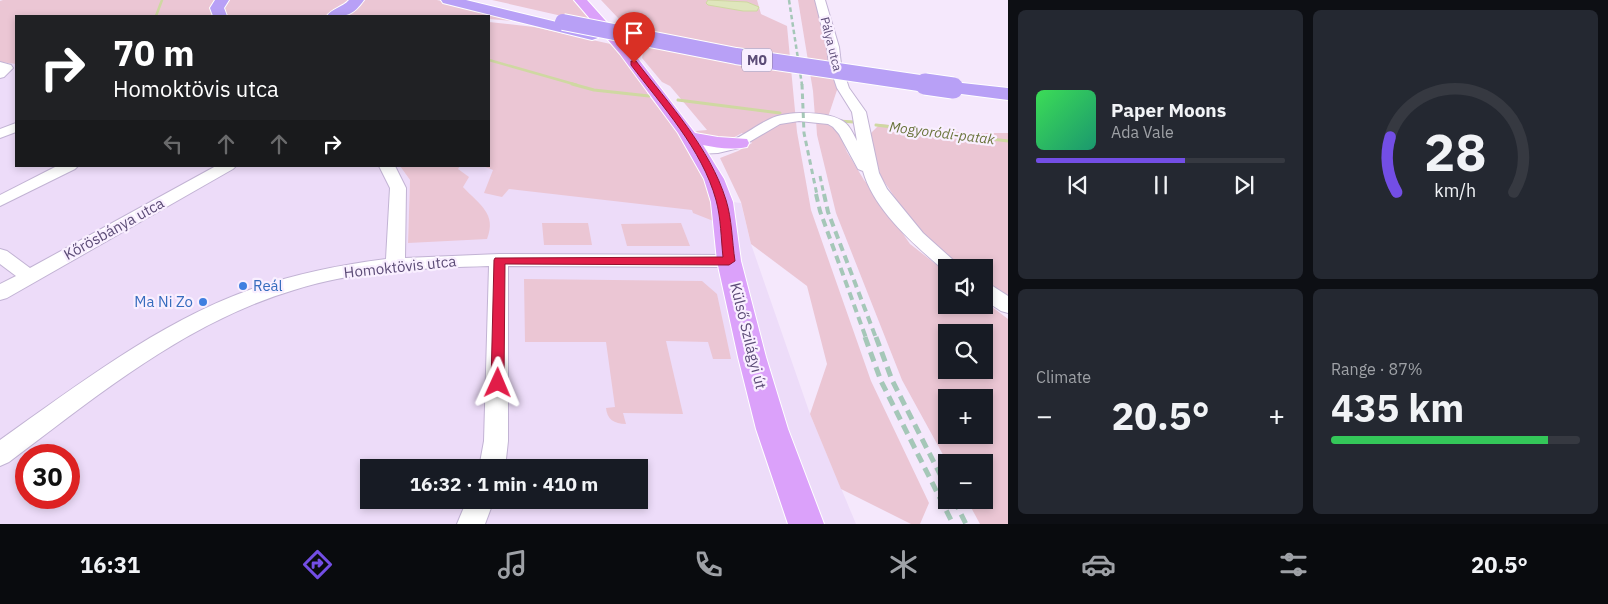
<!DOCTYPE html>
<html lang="en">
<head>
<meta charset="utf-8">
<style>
  :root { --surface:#171b24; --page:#242831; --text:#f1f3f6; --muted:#9ea1a6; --line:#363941; --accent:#734ee5 }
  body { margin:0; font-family:"IBM Plex Sans",sans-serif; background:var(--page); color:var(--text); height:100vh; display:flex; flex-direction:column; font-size:19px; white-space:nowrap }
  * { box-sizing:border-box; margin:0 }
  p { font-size:16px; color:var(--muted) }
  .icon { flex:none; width:28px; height:28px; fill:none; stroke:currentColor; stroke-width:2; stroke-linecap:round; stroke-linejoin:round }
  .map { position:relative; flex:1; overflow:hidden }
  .panel { display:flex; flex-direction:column; gap:10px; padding:10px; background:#0d0f14; width:600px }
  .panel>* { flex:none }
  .guide { position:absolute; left:15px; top:15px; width:475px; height:152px; border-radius:0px; box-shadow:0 2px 8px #0003; background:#202124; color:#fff; overflow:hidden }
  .controls { position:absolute; left:938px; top:259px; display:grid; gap:10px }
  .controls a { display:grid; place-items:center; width:55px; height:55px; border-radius:0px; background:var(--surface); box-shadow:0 2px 8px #0003; font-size:25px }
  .speed { position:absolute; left:15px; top:444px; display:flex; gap:10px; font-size:25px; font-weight:700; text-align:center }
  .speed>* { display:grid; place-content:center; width:65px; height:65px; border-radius:50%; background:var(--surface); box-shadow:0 2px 8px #0003; line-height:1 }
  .speed .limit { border:8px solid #d22; background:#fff; color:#111 }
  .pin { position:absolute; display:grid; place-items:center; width:42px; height:42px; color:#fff; margin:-51px -21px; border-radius:50% 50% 50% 0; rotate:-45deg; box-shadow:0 0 5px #0007 }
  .pin .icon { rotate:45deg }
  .me { position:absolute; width:55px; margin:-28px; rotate:1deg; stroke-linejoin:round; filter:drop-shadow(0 0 4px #0008) }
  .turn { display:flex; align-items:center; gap:18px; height:105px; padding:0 15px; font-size:22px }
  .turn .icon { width:65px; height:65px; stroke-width:2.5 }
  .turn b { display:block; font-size:35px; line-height:42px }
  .lanes { display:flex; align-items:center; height:48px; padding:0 15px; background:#0003; justify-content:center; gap:25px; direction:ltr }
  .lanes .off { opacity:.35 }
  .big { font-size:38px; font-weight:800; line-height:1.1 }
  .panel .card { flex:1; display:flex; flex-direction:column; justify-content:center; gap:8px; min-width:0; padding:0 18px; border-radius:8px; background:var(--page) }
  .panel .dial { align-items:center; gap:0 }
  .dial svg { height:130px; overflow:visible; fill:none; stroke:var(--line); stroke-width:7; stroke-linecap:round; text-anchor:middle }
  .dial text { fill:var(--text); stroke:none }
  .song { display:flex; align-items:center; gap:15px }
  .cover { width:60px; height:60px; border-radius:8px; background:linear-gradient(135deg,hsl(130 70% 55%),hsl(160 70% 35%)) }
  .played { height:5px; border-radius:2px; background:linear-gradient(90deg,var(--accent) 60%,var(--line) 60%) }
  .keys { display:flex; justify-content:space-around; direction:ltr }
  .heat { display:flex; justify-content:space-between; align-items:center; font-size:28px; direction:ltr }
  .charge { height:8px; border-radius:4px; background:linear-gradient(90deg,#34c759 87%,var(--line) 0) }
  .panel .tiles { flex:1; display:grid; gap:10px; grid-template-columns:repeat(2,1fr) }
  .trip { position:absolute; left:360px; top:459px; width:288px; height:50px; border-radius:0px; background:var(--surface); box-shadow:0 2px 8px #0003; font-weight:800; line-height:50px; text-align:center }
  .dock { display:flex; height:80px; justify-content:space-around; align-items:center; background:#090b0e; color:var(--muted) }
  .dock .icon { width:35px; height:35px }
  .dock .on { color:var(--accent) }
  .dock b { font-size:22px; color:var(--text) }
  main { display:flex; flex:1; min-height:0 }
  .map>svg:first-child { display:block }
</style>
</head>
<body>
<main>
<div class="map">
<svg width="1008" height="524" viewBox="0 0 1008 524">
  <rect width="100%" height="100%" fill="#f5e8fc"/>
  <path fill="#eddcf9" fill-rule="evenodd" d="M0 62 16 64V166H400L410 180 408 243 480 205 463 187 458 168 460 166H483L493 169 501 197 509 189 696 198 741 203 751 244 810 414 856 524H0ZM26 455H69V498H26ZM369 468H639V500H369Z"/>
  <g fill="#ebc6d4" fill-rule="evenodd">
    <path d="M3 0H218L213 13 215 16H16V64L0 62V1Z"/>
    <path d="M228 0H353L339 12 329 16H226L223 8Z"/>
    <path d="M361 0H437L527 22 489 19V16H338L347 13Z"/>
    <path d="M492 0H576L597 24Z"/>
    <path d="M601 0H757L761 14 787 26 797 132 811 210 871 381 929 503 920 524H911L841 489 810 414 827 364 807 286 751 244 741 202 720 158 738 151 752 143 742 133 731 139 700 137 696 131 707 130 670 86 662 82 642 58 648 30 618 18Z"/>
    <path d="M798 0H815L828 45V63L838 87 828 117H815L813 91Z"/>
    <path d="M489 22 534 27 615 45 639 78 649 96 677 131 693 157 707 185 716 222 693 213 692 210 509 189 502 197 484 193 493 170 483 166H489Z"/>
    <path d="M816 120 836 126 847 152 864 180 877 196 910 244 946 272V305H984V301L1008 319V524H980L967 500H984V462H947L902 380 836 213 817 135ZM946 332H984V370H946ZM946 398H984V435H946Z"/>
    <path d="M880 124 970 133H1008V297L984 281V268L964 267 941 253 904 211 881 177 869 135Z"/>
    <path d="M400 166H460L458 169 469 177 463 187C480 205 497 214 487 239L408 243 410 180Z"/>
    <path d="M542 223H588L592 245H544Z"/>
    <path d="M681 223 690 246H627L621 224Z"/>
    <path d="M524 279 702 281 717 294 731 359H713L708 342 666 341 683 414 623 413 626 424C614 424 607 419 606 408L615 407 606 342H525Z"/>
  </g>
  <path fill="#dfe6bc" stroke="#cfd8a2" d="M708 0 747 2 759 7 757 11H743L708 5 706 3Z"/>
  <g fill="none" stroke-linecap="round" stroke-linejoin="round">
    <g stroke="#cfd8a2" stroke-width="2.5">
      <path d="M156 16 162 0"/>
      <path d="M489 60 577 85"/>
    </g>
    <g stroke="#cfd8a2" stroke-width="3">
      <path d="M572 84 594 90 649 96"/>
      <path d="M678 100 780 113"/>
      <path d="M838 121 854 122"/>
      <path d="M876 125 1008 141"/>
    </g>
    <g stroke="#c2b3d4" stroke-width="2">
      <g id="minor">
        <path d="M815 0H825L839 47 841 64 849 88 866 112 879 173 887 189 923 233 962 268H946V272C916 246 874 211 863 171L858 169 839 134 833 127 828 124 799 121 780 124 739 148 718 153 697 154 692 153 690 150 692 147C704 144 718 146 730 141 744 136 756 125 770 119 786 111 825 111 841 120 849 124 853 133 857 141L852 112 837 88 829 64 827 47Z"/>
        <path d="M0 62 11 65 13 68 4 77 0 78Z"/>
        <path d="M16 123V132L0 138V129Z"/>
        <path d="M57 166H78L75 169 0 206V195Z"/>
        <path d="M216 166H236L233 169 7 298 0 300V284L16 276 0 264V249L7 251 30 268Z"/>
        <path d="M379 166H395L406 188 405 258 499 254 729 255 736 257 738 261 736 265 729 267 508 266V441L505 468H479L484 441 489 266C424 268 357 270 294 290 186 322 97 396 9 462L0 466V440C79 384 158 323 249 290 294 274 339 265 386 259L390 188Z"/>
        <path d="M984 283 991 285 1008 296V313L1001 311 984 300Z"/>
        <path d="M467 500H494L485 524H457Z"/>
      </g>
    </g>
    <g stroke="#fff" stroke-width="2">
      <path id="major" d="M574 0H587L630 48 695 133 718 137 747 139 749 143 747 147C732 150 717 148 703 145L724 179 733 202 741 261 766 357 788 429 824 524H788L756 429 738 357 717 261 711 202 704 179 678 133 620 54Z"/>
    </g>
    <g stroke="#fff" stroke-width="2">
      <g id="highway">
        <path d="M215 0H229L224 8 227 16H213L210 8Z"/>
        <path d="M349 0H364C352 17 346 16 327 16 331 9 343 7 349 0Z"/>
        <path d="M441 0H466L598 32 600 35 598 38 592 40 443 3Z"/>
        <path d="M953 82 1008 88V100L946 92 944 88 946 84Z"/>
      </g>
    </g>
    <use href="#minor" fill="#fff" fill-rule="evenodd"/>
    <use href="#major" fill="#dba1fa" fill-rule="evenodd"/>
    <use href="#highway" fill="#b8a0f6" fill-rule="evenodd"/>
    <path stroke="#a5c7b8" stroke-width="2.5" stroke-dasharray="4.5 3" stroke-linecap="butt" d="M789 0 802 85"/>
    <g stroke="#a5c7b8" stroke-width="3" stroke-dasharray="5.5 4" stroke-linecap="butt">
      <path d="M802 84 804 133 817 195"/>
      <path d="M820 176 824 195"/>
    </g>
    <g stroke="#a5c7b8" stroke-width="4" stroke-dasharray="8 5" stroke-linecap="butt">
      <path d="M816 194 820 211 866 338"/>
      <path d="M824 194 828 212 876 338"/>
    </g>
    <g stroke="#a5c7b8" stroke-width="5" stroke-dasharray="10 6" stroke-linecap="butt">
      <path d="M865 337 881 381 953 524"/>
      <path d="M876 337 892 380 946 486"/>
      <path d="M954 500 966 524"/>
    </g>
    <g stroke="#fff" stroke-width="18" stroke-linecap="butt">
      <path id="highway-bridge-far1" d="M563 22 736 56 933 85"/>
    </g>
    <g stroke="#fff" stroke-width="23" stroke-linecap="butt">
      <path id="highway-bridge" d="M925 84 953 88"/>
    </g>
    <use href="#highway-bridge-far1" stroke="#b8a0f6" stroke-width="16"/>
    <use href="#highway-bridge" stroke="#b8a0f6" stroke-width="21"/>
  </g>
  <path fill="#e11d48" stroke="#92132f" d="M631 61H636C669 104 710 148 726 200 732 219 732 241 735 261L729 265 505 264 504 383 502 387 498 389 493 387 491 383 494 260 495 258 723 257C721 239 721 218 716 200 702 149 662 106 631 65Z"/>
  <g fill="#3f7fe0" stroke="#f9efff" stroke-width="2">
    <circle cx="243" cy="286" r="5"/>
    <circle cx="203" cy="302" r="5"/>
  </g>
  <g text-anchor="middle" stroke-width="4.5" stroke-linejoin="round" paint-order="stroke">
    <g font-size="12" fill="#5c4c77" stroke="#f9efff">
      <text transform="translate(831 44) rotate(76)" y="4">Pálya utca</text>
    </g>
    <rect fill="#f9efff" stroke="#8b7da0" stroke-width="1" x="742" y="48.5" width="30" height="23" rx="4"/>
    <g font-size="14" font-weight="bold" fill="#5c4c77">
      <text x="757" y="65">M0</text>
    </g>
    <g font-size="14" font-style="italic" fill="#6a743c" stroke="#f9efff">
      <text transform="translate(942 133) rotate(7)" y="5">Mogyoródi-patak</text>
    </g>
    <g font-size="15" fill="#5c4c77" stroke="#f9efff">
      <text transform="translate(114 229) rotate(-29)" y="5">Kőrösbánya utca</text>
      <text transform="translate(400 267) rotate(-6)" y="5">Homoktövis utca</text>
      <text transform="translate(748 336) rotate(76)" y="5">Külső Szilágyi út</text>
    </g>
    <g font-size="15" fill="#366cbe" stroke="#f9efff" text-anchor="start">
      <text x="253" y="291">Reál</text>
      <text x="193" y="307" text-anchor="end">Ma Ni Zo</text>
    </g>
  </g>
</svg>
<div class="controls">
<a><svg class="icon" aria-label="sound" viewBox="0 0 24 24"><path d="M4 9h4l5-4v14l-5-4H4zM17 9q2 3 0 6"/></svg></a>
<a><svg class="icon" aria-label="search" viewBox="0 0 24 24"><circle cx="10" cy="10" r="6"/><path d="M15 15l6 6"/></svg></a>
<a>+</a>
<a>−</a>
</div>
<div class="speed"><div class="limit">30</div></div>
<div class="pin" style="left:634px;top:63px;background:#d93025"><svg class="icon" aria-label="arrive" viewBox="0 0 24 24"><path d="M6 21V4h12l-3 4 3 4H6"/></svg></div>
<svg class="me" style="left:498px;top:383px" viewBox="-20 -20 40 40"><path d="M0-17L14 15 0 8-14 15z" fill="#e11d48" stroke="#fff" stroke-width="4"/></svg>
<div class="trip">16:32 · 1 min · 410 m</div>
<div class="guide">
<div class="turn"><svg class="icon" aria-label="right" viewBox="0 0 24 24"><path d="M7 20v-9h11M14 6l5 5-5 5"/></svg><div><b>70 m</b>Homoktövis utca</div></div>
<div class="lanes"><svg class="icon off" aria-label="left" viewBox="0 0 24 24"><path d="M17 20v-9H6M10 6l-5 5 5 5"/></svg><svg class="icon off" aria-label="ahead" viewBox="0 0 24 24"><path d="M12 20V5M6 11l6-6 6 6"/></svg><svg class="icon off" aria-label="ahead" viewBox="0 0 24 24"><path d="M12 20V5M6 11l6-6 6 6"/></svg><svg class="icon" aria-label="right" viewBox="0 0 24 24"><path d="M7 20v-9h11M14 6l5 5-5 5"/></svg></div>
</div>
</div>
<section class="panel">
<div class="tiles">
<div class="card">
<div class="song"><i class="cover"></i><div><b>Paper Moons</b><p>Ada Vale</p></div></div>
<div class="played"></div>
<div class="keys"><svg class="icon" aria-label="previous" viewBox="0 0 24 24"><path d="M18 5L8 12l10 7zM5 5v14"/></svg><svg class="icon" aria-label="pause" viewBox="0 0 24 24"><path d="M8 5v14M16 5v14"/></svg><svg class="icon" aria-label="next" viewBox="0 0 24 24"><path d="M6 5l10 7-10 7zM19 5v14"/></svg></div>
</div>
<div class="card dial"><svg viewBox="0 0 100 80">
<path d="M14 69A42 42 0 1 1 86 69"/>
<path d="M14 69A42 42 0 0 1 10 35" stroke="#734ee5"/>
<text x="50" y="56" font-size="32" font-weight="700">28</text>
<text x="50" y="72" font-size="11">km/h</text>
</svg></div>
<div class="card"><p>Climate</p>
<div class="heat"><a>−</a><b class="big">20.5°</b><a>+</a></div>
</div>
<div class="card"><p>Range · 87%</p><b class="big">435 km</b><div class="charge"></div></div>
</div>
</section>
</main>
<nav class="dock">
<b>16:31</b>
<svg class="icon on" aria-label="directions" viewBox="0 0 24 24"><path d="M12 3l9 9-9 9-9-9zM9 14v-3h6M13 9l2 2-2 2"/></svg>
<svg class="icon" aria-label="music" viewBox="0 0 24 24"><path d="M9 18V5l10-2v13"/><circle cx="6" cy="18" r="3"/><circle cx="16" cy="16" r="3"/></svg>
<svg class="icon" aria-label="phone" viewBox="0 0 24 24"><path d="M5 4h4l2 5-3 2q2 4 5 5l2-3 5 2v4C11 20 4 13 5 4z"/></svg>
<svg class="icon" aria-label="climate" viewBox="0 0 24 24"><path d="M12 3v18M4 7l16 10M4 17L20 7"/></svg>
<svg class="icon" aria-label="car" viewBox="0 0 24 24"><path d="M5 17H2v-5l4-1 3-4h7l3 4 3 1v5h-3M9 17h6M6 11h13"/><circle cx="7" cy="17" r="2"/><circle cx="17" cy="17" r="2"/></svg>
<svg class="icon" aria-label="filters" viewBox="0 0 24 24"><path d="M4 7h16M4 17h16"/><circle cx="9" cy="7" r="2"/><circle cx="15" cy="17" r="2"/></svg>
<b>20.5°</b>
</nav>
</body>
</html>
